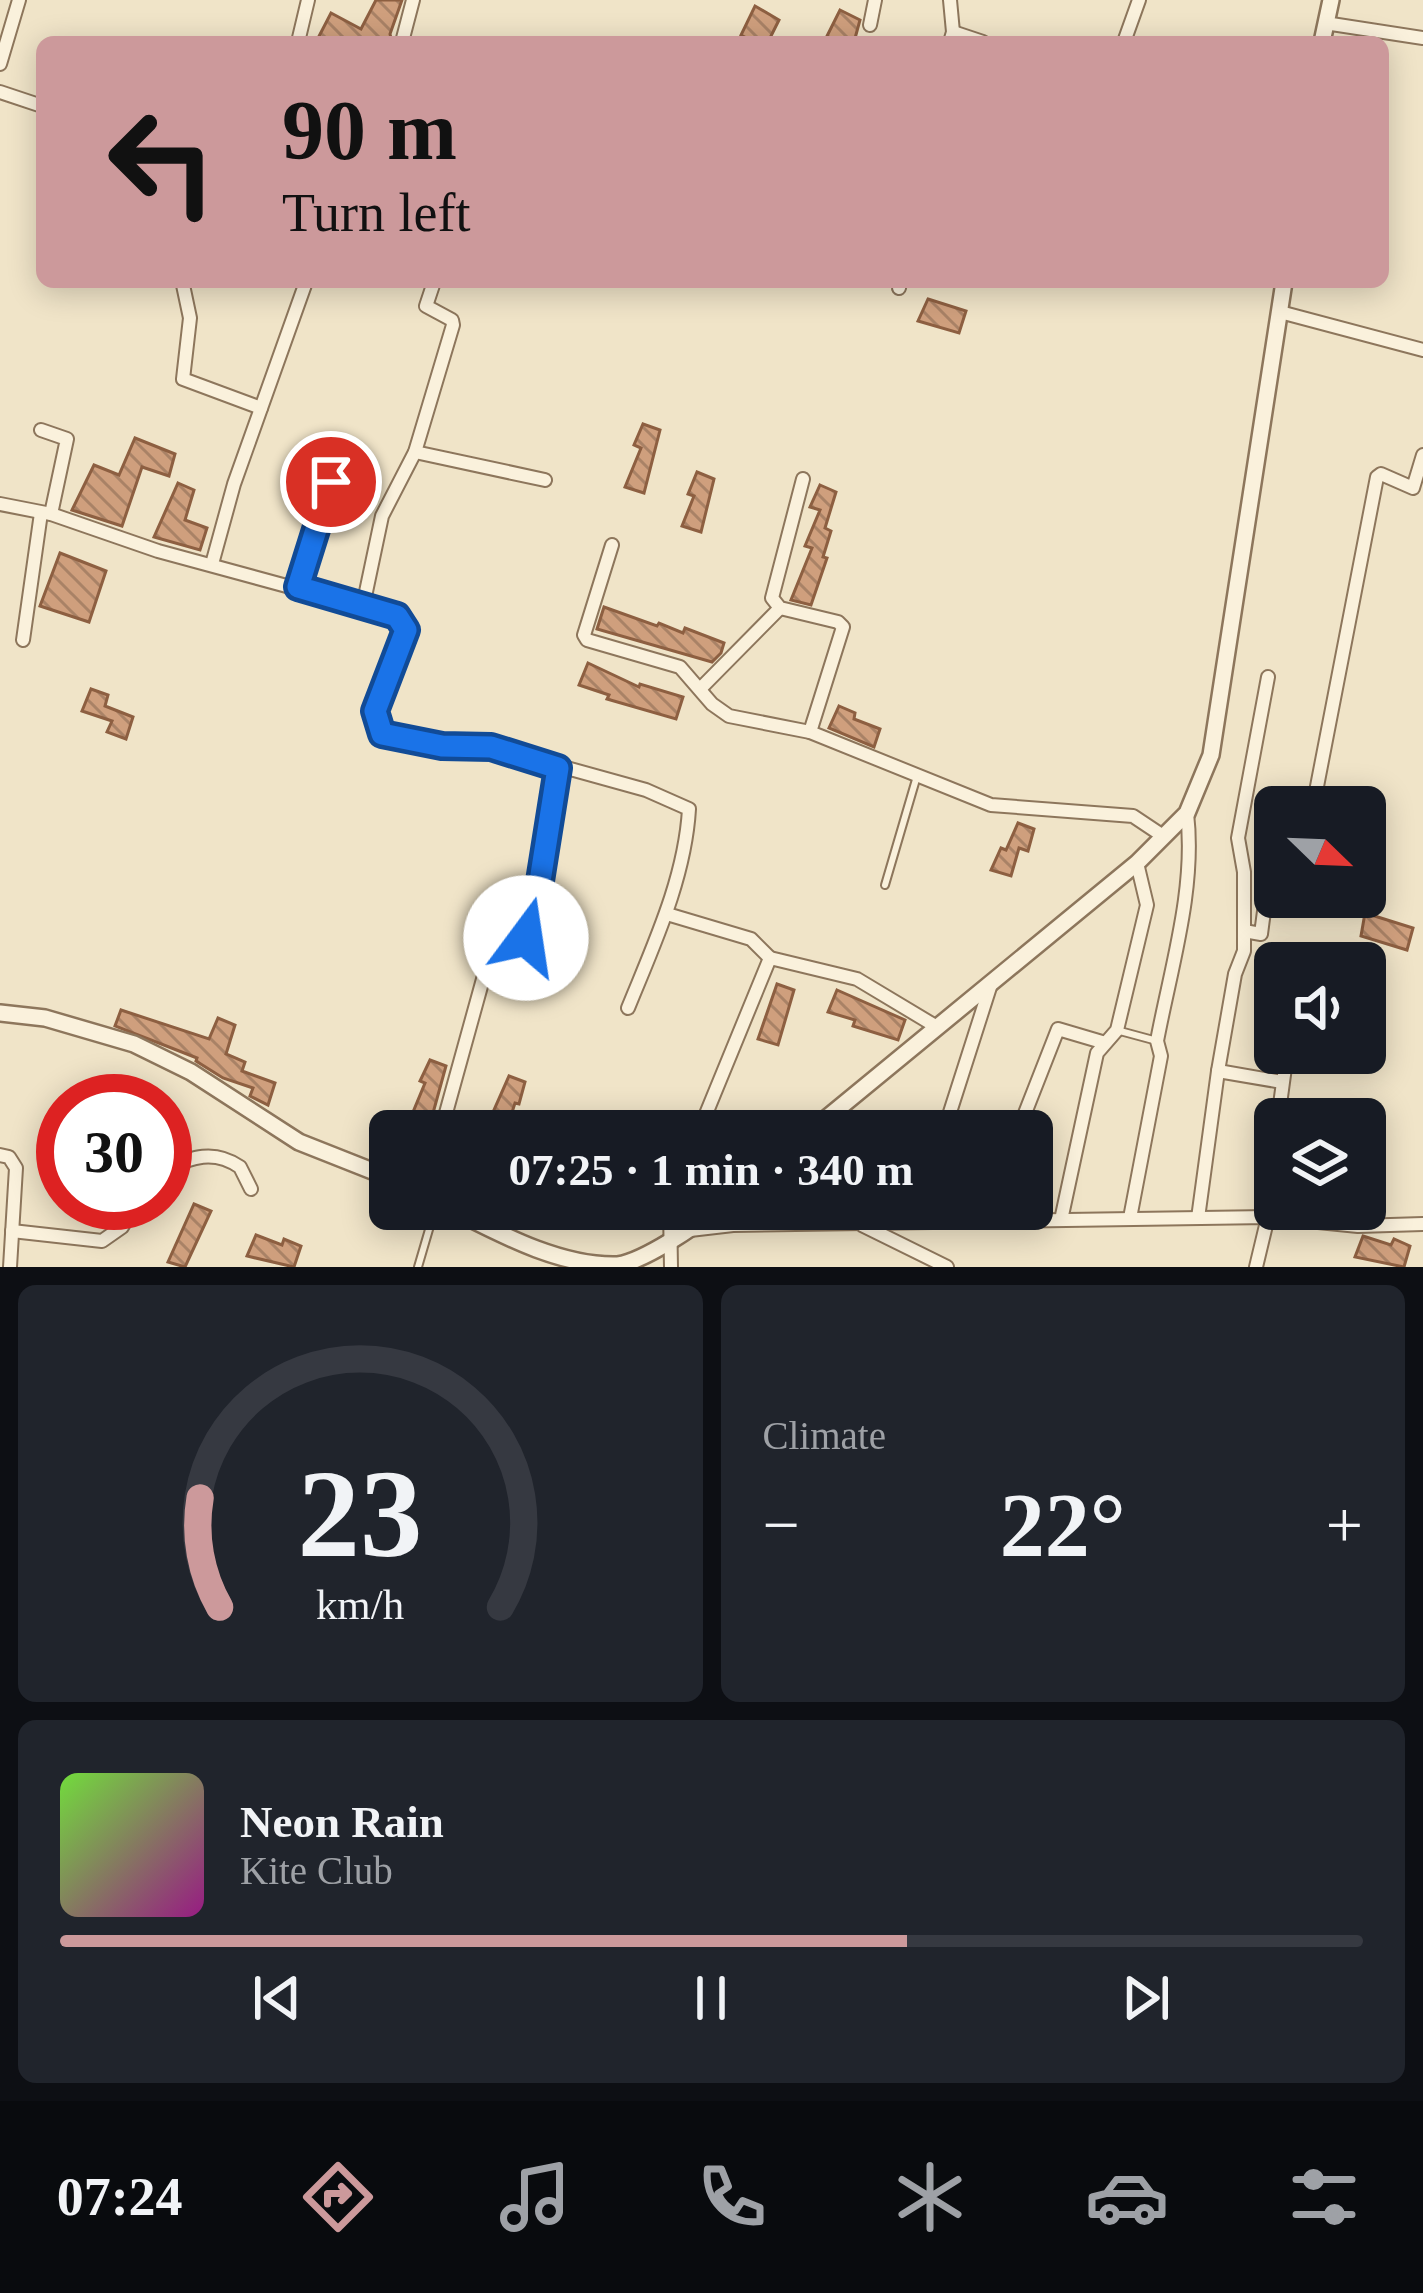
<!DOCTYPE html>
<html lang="en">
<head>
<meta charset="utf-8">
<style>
  :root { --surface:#171b24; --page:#20242c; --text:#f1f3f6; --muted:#9ea1a6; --line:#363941; --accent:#cc999b }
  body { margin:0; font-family:"Times New Roman",serif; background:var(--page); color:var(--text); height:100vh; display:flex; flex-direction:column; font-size:45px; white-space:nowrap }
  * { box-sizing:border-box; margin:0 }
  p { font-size:39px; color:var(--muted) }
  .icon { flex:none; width:66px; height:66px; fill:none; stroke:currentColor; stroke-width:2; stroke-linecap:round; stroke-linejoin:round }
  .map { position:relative; height:1267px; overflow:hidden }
  .panel { display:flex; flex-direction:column; gap:18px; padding:18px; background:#0d0f14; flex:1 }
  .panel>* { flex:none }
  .top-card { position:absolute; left:36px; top:36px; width:1353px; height:252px; border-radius:18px; box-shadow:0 6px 30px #0003; background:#cc999b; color:#111; overflow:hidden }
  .needle { width:78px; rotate:113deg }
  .fabs { position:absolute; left:1254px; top:786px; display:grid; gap:24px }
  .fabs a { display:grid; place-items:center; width:132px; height:132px; border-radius:18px; background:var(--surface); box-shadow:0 6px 30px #0003; font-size:60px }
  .speed { position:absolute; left:36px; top:1074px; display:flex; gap:24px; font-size:60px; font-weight:700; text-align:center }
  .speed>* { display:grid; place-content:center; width:156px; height:156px; border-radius:50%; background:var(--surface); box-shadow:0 6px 30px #0003; line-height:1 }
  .speed .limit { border:18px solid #d22; background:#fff; color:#111 }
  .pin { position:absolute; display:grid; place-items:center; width:102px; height:102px; color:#fff; margin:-51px; border:6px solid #fff; border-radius:50%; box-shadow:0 3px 12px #0007 }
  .me { position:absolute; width:132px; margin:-66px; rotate:14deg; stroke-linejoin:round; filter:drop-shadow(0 0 9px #0008) }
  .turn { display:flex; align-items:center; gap:42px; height:252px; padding:0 48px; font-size:54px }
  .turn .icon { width:156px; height:156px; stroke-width:2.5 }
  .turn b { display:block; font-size:84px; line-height:102px }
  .big { font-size:90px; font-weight:600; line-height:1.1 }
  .panel .tile { flex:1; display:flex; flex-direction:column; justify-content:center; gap:18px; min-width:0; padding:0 42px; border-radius:18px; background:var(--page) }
  .panel .dial { align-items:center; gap:0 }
  .dial svg { height:312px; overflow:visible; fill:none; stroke:var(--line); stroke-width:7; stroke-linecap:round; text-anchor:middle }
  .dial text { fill:var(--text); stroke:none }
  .song { display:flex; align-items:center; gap:36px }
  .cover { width:144px; height:144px; border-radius:18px; background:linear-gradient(135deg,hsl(100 70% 55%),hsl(310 70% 35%)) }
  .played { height:12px; border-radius:6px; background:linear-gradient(90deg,var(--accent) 65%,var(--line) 65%) }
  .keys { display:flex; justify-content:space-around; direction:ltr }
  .heat { display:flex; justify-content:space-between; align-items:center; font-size:66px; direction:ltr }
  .panel .tiles { flex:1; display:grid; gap:18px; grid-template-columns:1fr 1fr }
  .tile:last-child { grid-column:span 2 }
  .trip { position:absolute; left:369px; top:1110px; width:684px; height:120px; border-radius:18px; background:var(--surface); box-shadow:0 6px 30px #0003; font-weight:600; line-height:120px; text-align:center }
  .menu { display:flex; height:192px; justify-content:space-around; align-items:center; background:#090b0e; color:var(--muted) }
  .menu .icon { width:84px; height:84px }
  .menu .current { color:var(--accent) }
  .menu b { font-size:54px; color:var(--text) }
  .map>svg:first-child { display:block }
</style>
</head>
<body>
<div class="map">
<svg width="1423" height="1267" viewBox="0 0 1423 1267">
  <defs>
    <pattern id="building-back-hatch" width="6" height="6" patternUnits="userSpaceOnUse" patternTransform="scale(3)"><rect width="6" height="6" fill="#cf9f7d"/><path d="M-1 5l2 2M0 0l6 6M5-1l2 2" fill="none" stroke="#a98266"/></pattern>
  </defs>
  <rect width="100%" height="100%" fill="#f0e4c8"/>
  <g fill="url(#building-back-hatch)" stroke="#8d5f41" stroke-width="3">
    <path d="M376 0H402L390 34 392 42H316L331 13 361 29Z"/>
    <path d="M755 6 779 20 768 42H754L741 35Z"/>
    <path d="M840 10 860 20 854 42 826 38Z"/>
    <path d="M928 299 966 311 959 333 918 321Z"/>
    <path d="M643 424 660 430 644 493 625 487 641 448 634 445Z"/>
    <path d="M135 438 175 454 169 476 142 467 122 526 72 510 94 465 119 475Z"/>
    <path d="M697 472 714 479 701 532 682 526 694 496 688 494Z"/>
    <path d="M178 483 194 490 185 520 207 528 200 550 154 537Z"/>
    <path d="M820 485 836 492 825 528 831 531 823 557 827 558 811 605 791 600 812 548 805 546 820 510 810 507Z"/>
    <path d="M60 553 106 571 89 622 40 606Z"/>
    <path d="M604 607 657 626 659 623 683 633 685 628 724 643 721 653 712 662 597 629Z"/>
    <path d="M588 663 639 687 640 684 683 697 676 719 607 699 609 695 579 685Z"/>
    <path d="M91 689 108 695 105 706 133 717 126 739 107 732 112 721 82 711Z"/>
    <path d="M839 706 855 713 854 719 880 729 874 747 829 728Z"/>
    <path d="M1018 823 1034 829 1028 851 1019 848 1011 876 991 870 1001 848 1006 850Z"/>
    <path d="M1365 913 1413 928 1407 950 1361 936Z"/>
    <path d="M777 984 794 990 778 1045 758 1039Z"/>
    <path d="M837 990 905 1020 898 1040 853 1026 855 1020 828 1012Z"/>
    <path d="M121 1010 209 1039 218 1018 235 1025 226 1054 245 1062 242 1071 275 1083 268 1105 250 1096 253 1088 223 1078 196 1061 197 1058 115 1026Z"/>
    <path d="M430 1060 446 1066 430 1124 411 1117 425 1083 420 1081Z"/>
    <path d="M509 1076 525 1082 519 1104 515 1103 506 1131 486 1128Z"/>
    <path d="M194 1204 211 1211 185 1267 168 1262Z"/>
    <path d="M256 1235 282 1245 284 1239 301 1246 294 1267 247 1256Z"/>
    <path d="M1363 1236 1391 1245 1394 1239 1410 1246 1404 1267 1355 1257Z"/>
  </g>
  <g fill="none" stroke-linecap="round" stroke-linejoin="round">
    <g stroke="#8d765c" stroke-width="10">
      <g id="service">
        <path d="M885 885 917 776"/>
        <path d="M1120 1031 1157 1041"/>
        <path d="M418 1267 435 1209"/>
      </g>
    </g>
    <g stroke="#8d765c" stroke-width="16">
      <g id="minor">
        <path d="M1325 23 1423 38"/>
        <path d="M870 25 875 0"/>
        <path d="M953 32 983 42"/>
        <path d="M298 42 308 0"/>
        <path d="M402 42 413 0"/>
        <path d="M950 42 953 32 950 0"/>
        <path d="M1124 42 1139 0"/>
        <path d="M0 64 19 0"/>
        <path d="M0 92 42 106"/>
        <path d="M183 285 190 318 183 379 261 408"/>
        <path d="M899 288 900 282"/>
        <path d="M1280 312 1423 350"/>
        <path d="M41 430 67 439 51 514"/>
        <path d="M415 452 545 480"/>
        <path d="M803 479 772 598 780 608 838 622 843 627 810 732 991 805 1133 816 1163 836"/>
        <path d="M0 504 51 514 158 551 397 616 406 630 375 711 382 733 442 745 491 747 646 790 689 809C685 878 654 944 628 1008"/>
        <path d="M612 545 584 635 587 640 680 667 712 704 729 716 810 732"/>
        <path d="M212 564 234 484 306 282"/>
        <path d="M298 587 340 449"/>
        <path d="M363 606 382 516 415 452 453 325 452 320 426 306 434 282"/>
        <path d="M23 640 41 513"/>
        <path d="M700 689 780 608"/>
        <path d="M1313 807 1377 477 1381 474 1413 488 1423 455"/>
        <path d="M667 914 751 939 770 958"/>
        <path d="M1244 931 1261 934 1269 873 1275 870"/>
        <path d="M1218 1071 1282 1082"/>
        <path d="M1278 1119 1287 1053"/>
        <path d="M893 1128 901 1131"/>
        <path d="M441 1131 488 961 526 938 533 925 558 768"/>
        <path d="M699 1131 770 958 857 979 937 1027"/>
        <path d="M944 1131 991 984"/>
        <path d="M1018 1131 1058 1029 1102 1042"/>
        <path d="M0 1155 9 1157 16 1168 10 1267"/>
        <path d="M165 1169C192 1157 214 1149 240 1167L251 1189"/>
        <path d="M670 1209 671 1267"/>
        <path d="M1130 1218 1161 1056 1157 1041C1171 967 1196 888 1187 813"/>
        <path d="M1198 1218 1218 1071 1235 974 1244 951V872L1238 838 1268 677"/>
        <path d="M1061 1220 1097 1053 1117 1030 1147 905 1137 863"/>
        <path d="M862 1225 947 1267"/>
        <path d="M690 1230 733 1225 1268 1217 1358 1226 1423 1224"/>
        <path d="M12 1231 102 1241 122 1227 136 1203"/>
        <path d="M1256 1267 1268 1217 1275 1147"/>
      </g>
    </g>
    <g stroke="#8d765c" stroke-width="20">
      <g id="tertiary">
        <path d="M1322 42 1331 0"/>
        <path d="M0 1013 45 1018 134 1044 191 1072 299 1142 390 1178"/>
        <path d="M811 1131 1137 863 1187 813 1211 755 1284 282"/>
        <path d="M451 1209C500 1234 561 1267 618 1265 644 1261 696 1226 716 1209"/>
      </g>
    </g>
    <use href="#service" stroke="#faf1dc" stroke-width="6"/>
    <use href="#minor" stroke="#faf1dc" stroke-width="12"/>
    <use href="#tertiary" stroke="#faf1dc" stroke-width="15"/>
  </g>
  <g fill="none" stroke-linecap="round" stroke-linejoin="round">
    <g stroke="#114b97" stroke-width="30">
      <path id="route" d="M331 482 298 587 397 616 406 630 375 711 382 734 442 746 491 747 558 768 533 925 526 938"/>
    </g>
    <use href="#route" stroke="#1a73e8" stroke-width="21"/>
  </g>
</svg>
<div class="fabs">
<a><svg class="needle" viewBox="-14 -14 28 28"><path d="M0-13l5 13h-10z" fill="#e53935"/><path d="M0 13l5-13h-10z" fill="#9ea1a6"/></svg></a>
<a><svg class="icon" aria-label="sound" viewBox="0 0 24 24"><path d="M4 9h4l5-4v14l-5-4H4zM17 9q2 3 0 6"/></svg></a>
<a><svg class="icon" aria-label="layers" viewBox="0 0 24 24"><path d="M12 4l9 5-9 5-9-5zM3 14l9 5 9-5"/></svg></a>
</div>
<div class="speed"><div class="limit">30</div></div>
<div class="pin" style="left:331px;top:482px;background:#d93025"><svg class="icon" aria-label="arrive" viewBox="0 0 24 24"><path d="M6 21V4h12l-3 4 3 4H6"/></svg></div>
<svg class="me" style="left:526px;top:938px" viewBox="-20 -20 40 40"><circle r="19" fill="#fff"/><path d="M0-13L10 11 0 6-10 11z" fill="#1a73e8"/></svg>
<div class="trip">07:25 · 1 min · 340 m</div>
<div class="top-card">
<div class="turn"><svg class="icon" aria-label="left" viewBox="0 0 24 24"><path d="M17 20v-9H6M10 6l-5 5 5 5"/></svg><div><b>90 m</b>Turn left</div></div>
</div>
</div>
<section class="panel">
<div class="tiles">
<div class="tile dial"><svg viewBox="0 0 100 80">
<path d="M14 69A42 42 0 1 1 86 69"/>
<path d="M14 69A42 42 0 0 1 9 41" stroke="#cc999b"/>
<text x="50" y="56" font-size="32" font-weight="700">23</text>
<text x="50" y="72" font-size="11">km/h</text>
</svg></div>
<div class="tile"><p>Climate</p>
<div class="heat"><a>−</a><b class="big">22°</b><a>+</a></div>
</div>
<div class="tile">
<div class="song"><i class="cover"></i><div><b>Neon Rain</b><p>Kite Club</p></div></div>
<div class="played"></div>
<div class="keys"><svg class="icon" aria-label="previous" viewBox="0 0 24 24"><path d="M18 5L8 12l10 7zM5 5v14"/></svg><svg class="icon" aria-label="pause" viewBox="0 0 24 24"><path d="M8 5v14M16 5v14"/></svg><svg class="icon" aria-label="next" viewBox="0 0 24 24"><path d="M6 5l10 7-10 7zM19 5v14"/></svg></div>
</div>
</div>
</section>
<nav class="menu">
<b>07:24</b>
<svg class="icon current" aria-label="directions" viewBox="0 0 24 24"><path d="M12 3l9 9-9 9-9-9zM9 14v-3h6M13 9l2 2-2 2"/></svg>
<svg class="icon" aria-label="music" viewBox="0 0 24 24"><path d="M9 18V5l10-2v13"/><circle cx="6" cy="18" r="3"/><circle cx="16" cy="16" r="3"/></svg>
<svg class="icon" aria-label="phone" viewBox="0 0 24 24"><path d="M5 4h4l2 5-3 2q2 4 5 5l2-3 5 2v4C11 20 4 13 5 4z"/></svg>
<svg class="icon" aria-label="climate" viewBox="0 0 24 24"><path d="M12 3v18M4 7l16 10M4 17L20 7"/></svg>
<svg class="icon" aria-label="car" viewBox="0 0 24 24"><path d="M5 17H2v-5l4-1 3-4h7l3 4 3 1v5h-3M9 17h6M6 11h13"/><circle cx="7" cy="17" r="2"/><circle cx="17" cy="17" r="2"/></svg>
<svg class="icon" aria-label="filters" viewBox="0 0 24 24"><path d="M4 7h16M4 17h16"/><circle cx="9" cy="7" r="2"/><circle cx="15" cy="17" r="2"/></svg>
</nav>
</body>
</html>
